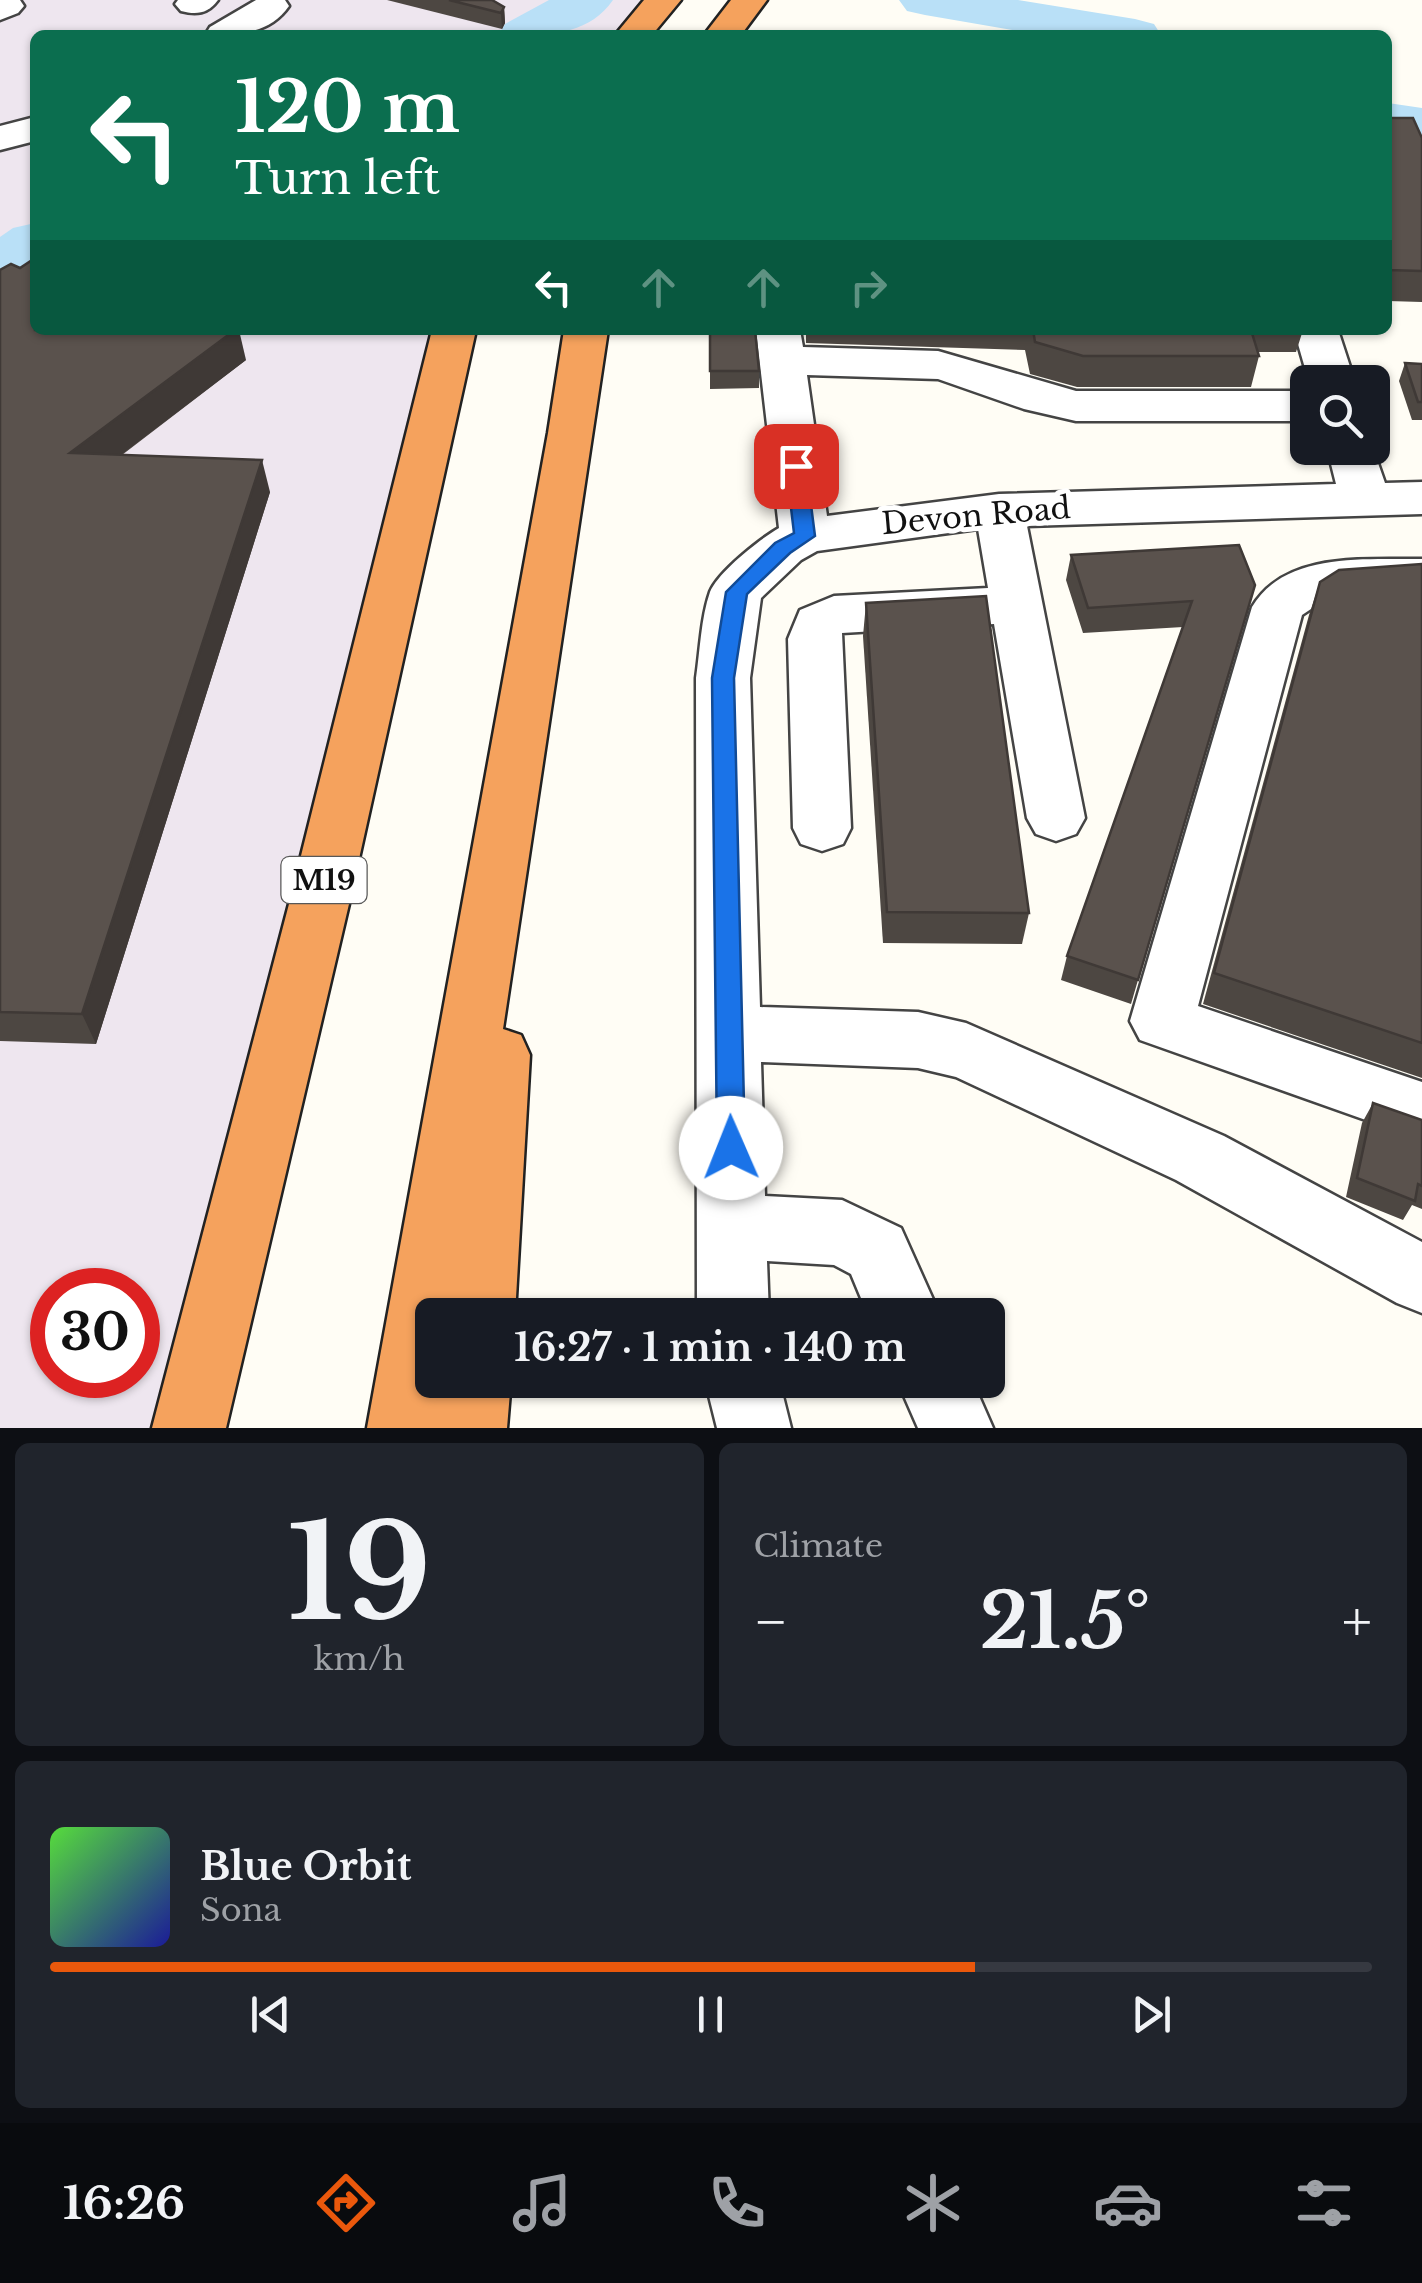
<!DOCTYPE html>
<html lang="en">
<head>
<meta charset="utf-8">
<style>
  :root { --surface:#171b24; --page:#20242c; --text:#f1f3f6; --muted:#9ea1a6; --line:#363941; --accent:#ea580c }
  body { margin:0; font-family:"Libre Baskerville",serif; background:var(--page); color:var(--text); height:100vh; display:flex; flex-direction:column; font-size:38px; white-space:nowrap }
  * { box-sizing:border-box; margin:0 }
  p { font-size:32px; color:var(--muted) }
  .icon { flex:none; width:55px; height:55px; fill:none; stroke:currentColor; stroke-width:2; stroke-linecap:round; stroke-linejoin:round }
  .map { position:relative; height:1428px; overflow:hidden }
  .panel { display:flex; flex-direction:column; gap:15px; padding:15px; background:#0d0f14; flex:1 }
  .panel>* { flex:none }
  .top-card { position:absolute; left:30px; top:30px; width:1362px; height:305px; border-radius:15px; box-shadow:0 2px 8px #0004; background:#0b6e4f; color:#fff; overflow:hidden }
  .controls { position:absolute; left:1290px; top:365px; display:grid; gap:20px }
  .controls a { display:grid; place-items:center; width:100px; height:100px; border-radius:15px; background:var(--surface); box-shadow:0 2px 8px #0004; font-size:50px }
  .speed { position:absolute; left:30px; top:1268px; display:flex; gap:20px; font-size:50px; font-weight:700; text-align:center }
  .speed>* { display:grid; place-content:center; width:130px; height:130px; border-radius:50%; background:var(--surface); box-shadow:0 2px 8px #0004; line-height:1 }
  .speed .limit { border:15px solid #d22; background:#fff; color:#111 }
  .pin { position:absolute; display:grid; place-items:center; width:85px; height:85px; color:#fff; margin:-42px; border-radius:20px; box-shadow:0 5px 15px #0006 }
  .me { position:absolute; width:110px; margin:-55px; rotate:359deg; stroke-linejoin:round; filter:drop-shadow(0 0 8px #0008) }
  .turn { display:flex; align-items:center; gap:35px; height:210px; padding:0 40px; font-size:45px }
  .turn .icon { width:130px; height:130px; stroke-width:2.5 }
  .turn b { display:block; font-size:70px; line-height:85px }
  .lanes { display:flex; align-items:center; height:95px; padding:0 40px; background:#0003; justify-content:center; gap:50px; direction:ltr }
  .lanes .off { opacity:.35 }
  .big { font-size:75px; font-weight:700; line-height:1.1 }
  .panel .card { flex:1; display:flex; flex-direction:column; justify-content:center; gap:15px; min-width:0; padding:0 35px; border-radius:15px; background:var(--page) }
  .panel .dial { align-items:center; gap:0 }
  .dial b { font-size:130px; line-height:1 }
  .song { display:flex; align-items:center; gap:30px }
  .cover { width:120px; height:120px; border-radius:15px; background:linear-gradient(135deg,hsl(110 70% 55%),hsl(240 70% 35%)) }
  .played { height:10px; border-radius:5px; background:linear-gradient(90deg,var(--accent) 70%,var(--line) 70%) }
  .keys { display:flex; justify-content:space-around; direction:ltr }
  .heat { display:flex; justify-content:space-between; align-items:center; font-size:55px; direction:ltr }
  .panel .tiles { flex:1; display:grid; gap:15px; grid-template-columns:1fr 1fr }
  .card:last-child { grid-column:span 2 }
  .trip { position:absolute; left:415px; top:1298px; width:590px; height:100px; border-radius:15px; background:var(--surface); box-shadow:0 2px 8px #0004; font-weight:700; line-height:100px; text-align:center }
  .dock { display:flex; height:160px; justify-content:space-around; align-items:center; background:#090b0e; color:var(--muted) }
  .dock .icon { width:70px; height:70px }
  .dock .selected { color:var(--accent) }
  .dock b { font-size:45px; color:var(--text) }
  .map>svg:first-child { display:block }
</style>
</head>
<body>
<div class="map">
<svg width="1422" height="1428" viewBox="0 0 1422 1428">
  <rect width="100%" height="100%" fill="#fffdf5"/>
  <path fill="#eee6ef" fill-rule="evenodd" d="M0 0H660L631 35H35V330H452L188 1428H0ZM52 1290H138V1375H52Z"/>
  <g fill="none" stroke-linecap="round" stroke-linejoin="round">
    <g fill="#b9e0f7" fill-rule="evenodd">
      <path d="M549 0H613C586 39 539 35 498 35L505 24Z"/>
      <path d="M899 0H1018L1135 19 1154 24 1161 35H1041L925 15 907 11Z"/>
      <path d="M1388 103 1422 108V142L1388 137Z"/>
      <path d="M35 223V268L22 277 0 283V237L13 228Z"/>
    </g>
    <g stroke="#444" stroke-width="5">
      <g id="minor">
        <path d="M0 0H20L24 6 18 13 0 20Z"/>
        <path d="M178 0H218C208 14 196 15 181 11L175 4Z"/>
        <path d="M256 0H285L289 6C269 35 236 35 205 35L210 27Z"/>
        <path d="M35 117V141L0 150V126Z"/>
        <path d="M756 330H800L803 347 938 351 1076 391H1308V421H1076L1024 409 938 379 807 375 827 516 999 494 1336 484 1327 448 1372 446 1385 483 1422 482V514L1027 526 1085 818 1076 834 1056 841 1036 834 1027 818 994 624 842 633 851 828 843 844 822 851 801 844 793 828 788 639 800 610 834 596 988 588 978 529 817 551 801 560 761 598 750 678 760 1007 918 1012 966 1023 1224 1136 1422 1242V1313L1397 1303 1176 1180 956 1077 918 1068 761 1062 765 1196 842 1200 901 1228 940 1315H868L851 1274 834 1265 767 1261 769 1315H697L696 678C700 651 701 618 710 592 718 572 760 539 779 528Z"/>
        <path d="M1294 330H1338L1355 382H1309Z"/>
        <path d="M1422 559V595L1326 599 1302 615 1198 1006 1422 1082V1140L1140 1040 1130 1021 1252 607C1285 551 1366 560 1422 559Z"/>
        <path d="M705 1380H779L791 1428H717Z"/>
        <path d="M897 1380H972L993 1428H918Z"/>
      </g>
    </g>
    <g stroke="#222" stroke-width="5">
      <g id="highway">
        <path d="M644 0H681L652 35H615Z"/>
        <path d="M731 0H767L741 35H704Z"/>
        <path d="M432 330H476L349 904 226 1428H152L289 904Z"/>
        <path d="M564 330H608L503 1029 521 1035 530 1055 515 1315H432V1380H511L507 1428H367L548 433Z"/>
      </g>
    </g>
    <use href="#minor" fill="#fff" fill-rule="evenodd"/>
    <use href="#highway" fill="#f5a25d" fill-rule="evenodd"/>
  </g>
  <g fill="#4d4742">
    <path d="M387 0H492L504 7 505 23 502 29Z"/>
    <path d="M1388 118 1422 138V302L1388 301Z"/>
    <path d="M0 270 246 360 122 455 270 492 96 1044 0 1041Z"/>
    <path d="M710 330 759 371V388L710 389Z"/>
    <path d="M806 330H1303L1296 352H1258L1259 356 1251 387H1077L1030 374 1025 350 806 343Z"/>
    <path d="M1405 363 1422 364V420H1412L1399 381Z"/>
    <path d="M1239 545 1138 980 1131 1004 1061 980 1067 956 1183 627 1083 633 1066 580 1071 555Z"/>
    <path d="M1422 564V1078L1203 1004 1309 615 1320 582Z"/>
    <path d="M866 603 1029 913 1022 944 883 943 863 636Z"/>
    <path d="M1373 1103 1422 1120V1209L1412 1205 1403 1220 1346 1197 1362 1123Z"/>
  </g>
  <g fill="#3f3936">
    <path d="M504 7 505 23 502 29 501 13Z"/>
    <path d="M235 330H239L246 360 81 485 70 453Z"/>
    <path d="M262 460 270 492 96 1044 82 1014Z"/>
  </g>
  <g fill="#5a524d" stroke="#3f3936" stroke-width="2.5">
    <path d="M449 0H492L504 7 501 13Z"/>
    <path d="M1388 118H1413L1422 138V271L1388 270Z"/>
    <path d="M35 258V330H235L70 453 262 460 82 1014 0 1012V270L11 264 20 268Z"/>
    <path d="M710 330H755L759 371H710Z"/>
    <path d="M1033 330H1251L1259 356H1083L1035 342Z"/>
    <path d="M1405 363 1422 364V402H1418Z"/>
    <path d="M1239 545 1255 585 1138 980 1067 956 1192 601 1088 608 1071 555Z"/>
    <path d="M1422 564V1043L1214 973 1320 582 1339 570Z"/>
    <path d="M986 596 1029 913 887 912 866 603Z"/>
    <path d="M1373 1103 1422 1120V1186L1418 1184 1415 1201 1357 1178Z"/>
  </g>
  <path fill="#1a73e8" stroke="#114b97" stroke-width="2.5" d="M796 459 806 466 815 536 790 553 747 594 734 678 745 1148 741 1157 731 1161 721 1157 717 1148 712 678 726 592 775 543 794 533 786 466Z"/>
  <g text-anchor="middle" stroke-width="10" stroke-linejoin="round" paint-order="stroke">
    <rect fill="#fff" stroke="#585858" stroke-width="2.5" x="281.5" y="857" width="85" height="46" rx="8"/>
    <g font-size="28" font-weight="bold" fill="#111">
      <text x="324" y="890">M19</text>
    </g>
    <g font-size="30" fill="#111" stroke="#fff">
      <text transform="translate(976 516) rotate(-5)" y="10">Devon Road</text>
    </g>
  </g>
</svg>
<div class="controls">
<a><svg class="icon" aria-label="search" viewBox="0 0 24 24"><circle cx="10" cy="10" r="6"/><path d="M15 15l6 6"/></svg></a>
</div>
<div class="speed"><div class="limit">30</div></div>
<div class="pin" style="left:796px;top:466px;background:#d93025"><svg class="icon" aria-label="arrive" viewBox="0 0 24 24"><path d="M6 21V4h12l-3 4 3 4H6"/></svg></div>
<svg class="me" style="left:731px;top:1148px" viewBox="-20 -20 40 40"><circle r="19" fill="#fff"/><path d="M0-13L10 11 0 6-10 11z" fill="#1a73e8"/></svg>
<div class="trip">16:27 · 1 min · 140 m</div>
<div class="top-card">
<div class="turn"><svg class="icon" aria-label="left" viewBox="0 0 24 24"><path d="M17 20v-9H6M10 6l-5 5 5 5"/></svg><div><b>120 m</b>Turn left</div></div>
<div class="lanes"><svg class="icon" aria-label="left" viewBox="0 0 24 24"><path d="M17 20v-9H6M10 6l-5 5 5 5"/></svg><svg class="icon off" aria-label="ahead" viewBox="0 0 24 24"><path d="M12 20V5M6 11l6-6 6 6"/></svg><svg class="icon off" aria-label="ahead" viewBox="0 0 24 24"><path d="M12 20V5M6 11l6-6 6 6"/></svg><svg class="icon off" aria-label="right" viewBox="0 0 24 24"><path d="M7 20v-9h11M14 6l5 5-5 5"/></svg></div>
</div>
</div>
<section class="panel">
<div class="tiles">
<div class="card dial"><b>19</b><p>km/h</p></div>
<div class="card"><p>Climate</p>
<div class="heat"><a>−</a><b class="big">21.5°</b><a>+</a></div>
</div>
<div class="card">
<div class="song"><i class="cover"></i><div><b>Blue Orbit</b><p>Sona</p></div></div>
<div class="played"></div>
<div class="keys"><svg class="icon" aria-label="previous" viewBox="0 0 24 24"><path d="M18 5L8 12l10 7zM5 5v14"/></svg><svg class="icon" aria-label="pause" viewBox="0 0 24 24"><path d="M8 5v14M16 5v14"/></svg><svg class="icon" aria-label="next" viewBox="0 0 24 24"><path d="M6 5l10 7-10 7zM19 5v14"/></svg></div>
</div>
</div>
</section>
<nav class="dock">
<b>16:26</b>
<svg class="icon selected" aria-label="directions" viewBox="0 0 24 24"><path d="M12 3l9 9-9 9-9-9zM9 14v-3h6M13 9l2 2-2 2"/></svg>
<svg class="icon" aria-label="music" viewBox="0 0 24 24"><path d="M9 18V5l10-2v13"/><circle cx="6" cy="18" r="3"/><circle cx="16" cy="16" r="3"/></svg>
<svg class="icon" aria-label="phone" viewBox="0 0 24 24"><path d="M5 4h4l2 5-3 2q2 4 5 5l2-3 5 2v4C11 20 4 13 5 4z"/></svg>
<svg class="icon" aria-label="climate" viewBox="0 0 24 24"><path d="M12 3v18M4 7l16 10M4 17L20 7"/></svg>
<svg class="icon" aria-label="car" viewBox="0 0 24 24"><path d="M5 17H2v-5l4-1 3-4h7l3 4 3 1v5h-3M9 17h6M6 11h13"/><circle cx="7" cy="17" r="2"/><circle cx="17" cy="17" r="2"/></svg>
<svg class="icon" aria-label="filters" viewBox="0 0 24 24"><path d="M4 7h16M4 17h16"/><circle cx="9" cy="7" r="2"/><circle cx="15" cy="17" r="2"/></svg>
</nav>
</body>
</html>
